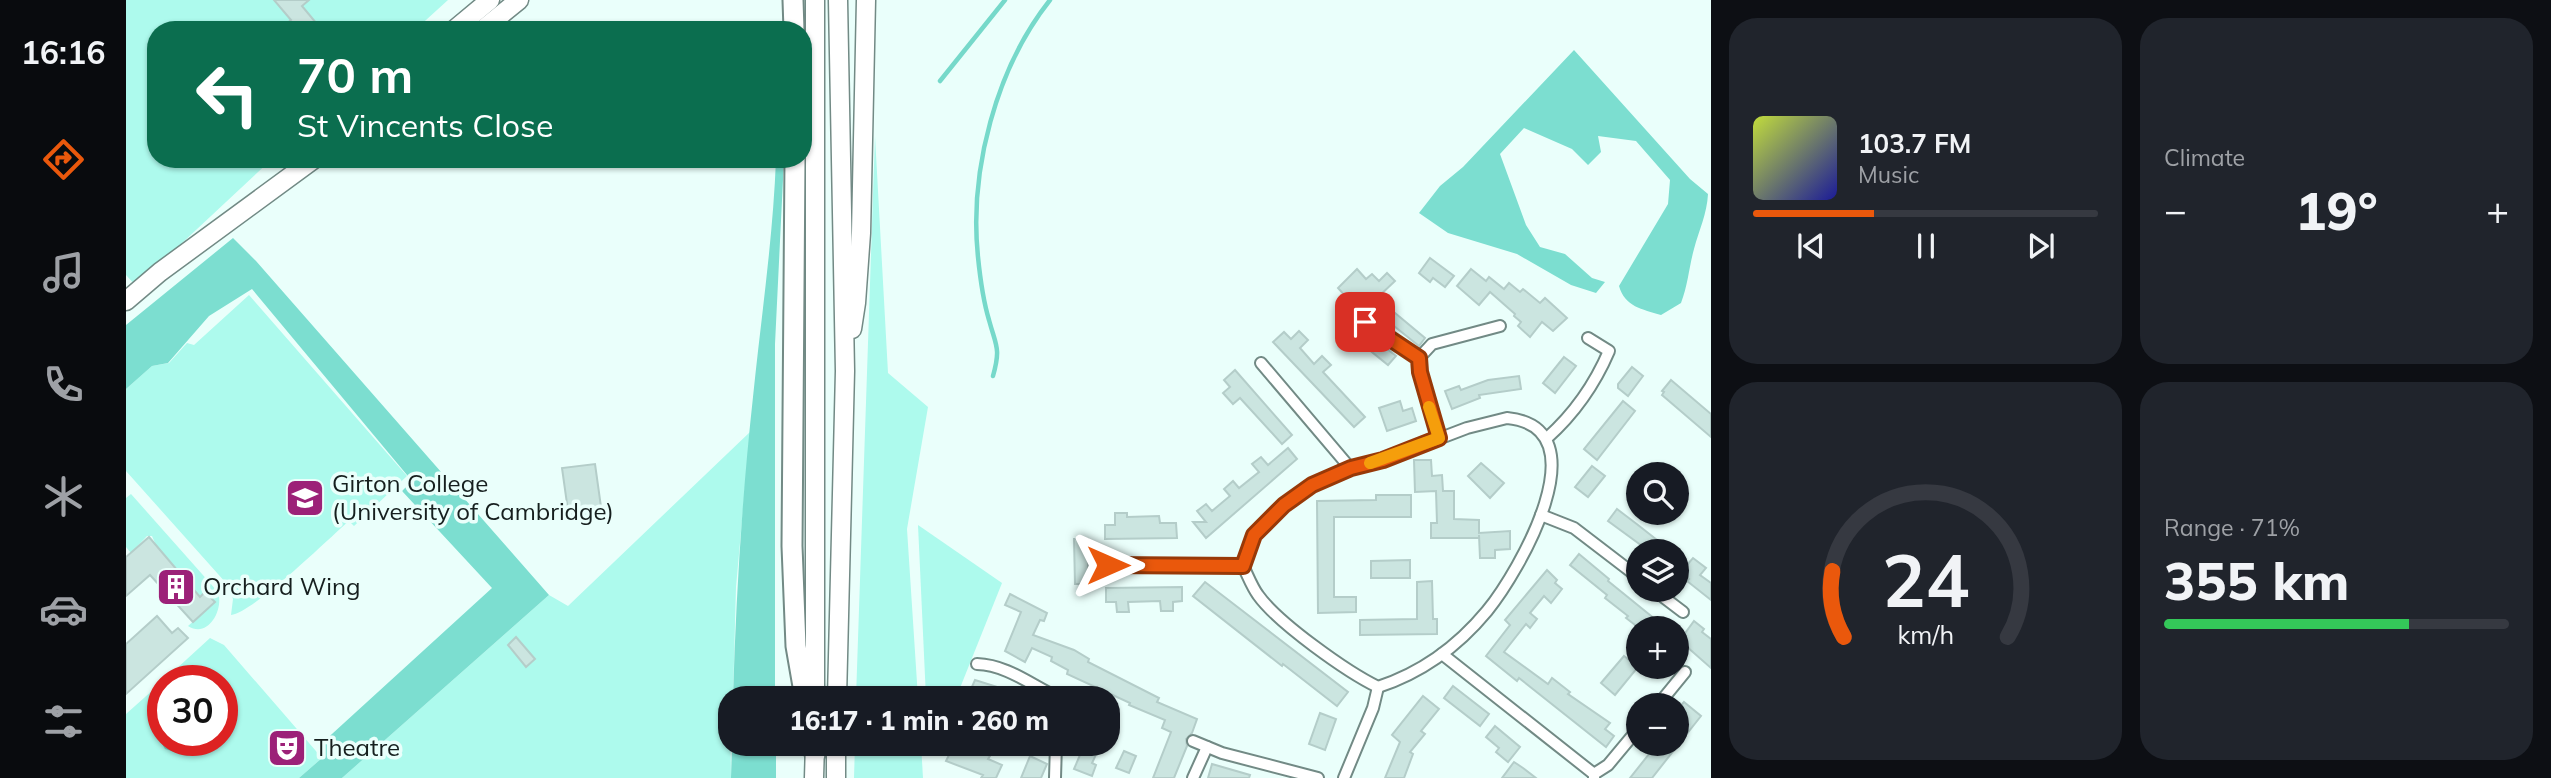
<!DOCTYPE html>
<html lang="en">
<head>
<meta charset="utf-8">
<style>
  :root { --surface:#171b24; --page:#20242c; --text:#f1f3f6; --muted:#9ea1a6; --line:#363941; --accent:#ea580c }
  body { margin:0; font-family:Mulish,sans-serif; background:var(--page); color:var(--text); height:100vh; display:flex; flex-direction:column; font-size:26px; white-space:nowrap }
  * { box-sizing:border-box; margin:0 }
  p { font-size:23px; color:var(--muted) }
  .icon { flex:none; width:38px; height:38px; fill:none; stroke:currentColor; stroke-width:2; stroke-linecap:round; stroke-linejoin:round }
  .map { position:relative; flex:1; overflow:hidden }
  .side { display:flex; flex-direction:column; gap:18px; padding:18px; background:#0d0f14; width:840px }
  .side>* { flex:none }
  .banner { position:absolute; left:21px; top:21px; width:665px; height:147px; border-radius:28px; box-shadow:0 2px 5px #0004; background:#0b6e4f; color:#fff; overflow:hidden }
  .controls { position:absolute; left:1500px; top:462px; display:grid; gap:14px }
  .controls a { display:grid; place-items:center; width:63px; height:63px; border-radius:50%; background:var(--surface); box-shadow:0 2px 5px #0004; font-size:35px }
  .speed { position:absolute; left:21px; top:665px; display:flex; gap:14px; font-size:35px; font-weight:700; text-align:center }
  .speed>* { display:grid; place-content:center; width:91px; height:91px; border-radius:50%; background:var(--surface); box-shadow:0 2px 5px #0004; line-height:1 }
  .speed .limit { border:10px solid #d22; background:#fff; color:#111 }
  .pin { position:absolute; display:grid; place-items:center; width:60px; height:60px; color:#fff; margin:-30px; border-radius:14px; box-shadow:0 4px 10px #0006 }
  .me { position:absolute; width:77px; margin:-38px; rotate:90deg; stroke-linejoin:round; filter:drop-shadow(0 0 5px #0008) }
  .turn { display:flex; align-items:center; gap:24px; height:147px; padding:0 35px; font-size:32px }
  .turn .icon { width:91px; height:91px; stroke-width:2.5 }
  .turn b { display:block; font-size:49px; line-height:60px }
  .big { font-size:52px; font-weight:800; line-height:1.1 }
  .side .widget { flex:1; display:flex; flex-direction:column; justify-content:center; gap:10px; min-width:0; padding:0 24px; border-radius:28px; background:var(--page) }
  .side .dial { align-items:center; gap:0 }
  .dial svg { height:182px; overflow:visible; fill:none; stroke:var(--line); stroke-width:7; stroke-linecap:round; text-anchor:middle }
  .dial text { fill:var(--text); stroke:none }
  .song { display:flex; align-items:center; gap:21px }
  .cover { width:84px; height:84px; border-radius:10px; background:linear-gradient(135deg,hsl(70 70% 55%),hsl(240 70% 35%)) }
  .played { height:7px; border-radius:4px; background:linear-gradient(90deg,var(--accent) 35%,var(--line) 35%) }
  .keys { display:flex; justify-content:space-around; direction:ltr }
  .heat { display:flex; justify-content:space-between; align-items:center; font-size:38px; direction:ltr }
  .charge { height:10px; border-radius:5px; background:linear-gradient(90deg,#34c759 71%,var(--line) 0) }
  .side .tiles { flex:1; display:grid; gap:18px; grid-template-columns:repeat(2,1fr) }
  .trip { position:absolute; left:592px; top:686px; width:402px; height:70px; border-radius:28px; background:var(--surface); box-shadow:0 2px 5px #0004; font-weight:800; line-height:70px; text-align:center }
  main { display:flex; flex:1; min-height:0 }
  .dock { display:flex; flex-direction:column; width:126px; justify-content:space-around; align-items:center; background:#090b0e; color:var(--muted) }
  .dock .icon { width:49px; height:49px }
  .dock .selected { color:var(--accent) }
  .dock b { font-size:32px; color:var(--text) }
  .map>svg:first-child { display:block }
</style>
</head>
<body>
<main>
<nav class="dock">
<b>16:16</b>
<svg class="icon selected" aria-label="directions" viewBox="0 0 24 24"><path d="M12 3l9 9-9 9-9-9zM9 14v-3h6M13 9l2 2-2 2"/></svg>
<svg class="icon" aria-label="music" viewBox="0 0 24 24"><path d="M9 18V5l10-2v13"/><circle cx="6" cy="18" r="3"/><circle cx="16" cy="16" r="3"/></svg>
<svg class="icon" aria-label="phone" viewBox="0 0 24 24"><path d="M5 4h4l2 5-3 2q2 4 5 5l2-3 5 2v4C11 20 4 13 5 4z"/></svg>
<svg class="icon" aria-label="climate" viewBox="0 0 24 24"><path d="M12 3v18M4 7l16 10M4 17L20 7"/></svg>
<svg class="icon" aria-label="car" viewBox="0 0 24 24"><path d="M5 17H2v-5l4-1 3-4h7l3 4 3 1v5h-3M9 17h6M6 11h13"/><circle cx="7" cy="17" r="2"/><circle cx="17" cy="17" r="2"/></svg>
<svg class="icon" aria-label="filters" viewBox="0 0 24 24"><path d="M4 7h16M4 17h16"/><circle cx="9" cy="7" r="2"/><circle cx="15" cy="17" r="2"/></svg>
</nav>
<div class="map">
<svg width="1585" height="778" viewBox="0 0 1585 778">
  <rect width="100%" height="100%" fill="#eafffb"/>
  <g fill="#adfaed">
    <path d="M0 0H322L289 30H30V159H146L10 286 0 275Z"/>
    <path d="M749 136 762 373 802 407 781 529 792 698H730Z"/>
    <path d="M123 295 281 476 228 526 223 521C201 540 128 612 105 615L107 599 100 583 0 471V389L26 366 43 363 61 343 68 345Z"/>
    <path d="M624 432 610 587 607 698H604L605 778H216L423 595 442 606Z"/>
    <path d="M5 494 92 592C98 610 82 639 62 626L88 603 80 592 74 597 32 550 26 536H21L5 553 0 547V498Z"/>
    <path d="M792 525 876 583 830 698H800Z"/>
    <path d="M84 638 98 645 196 758 173 778H0V714L37 681V740H96V681H37Z"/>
    <path d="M729 744H795L797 778H728Z"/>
  </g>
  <g fill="#7cded0">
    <path d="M1448 50 1564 179 1582 194C1581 214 1573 230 1568 249 1563 267 1562 285 1555 303L1535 315C1516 309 1499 307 1493 286L1542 204 1544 180 1510 141 1472 136 1475 152 1462 165 1446 149 1398 128 1374 154 1400 225 1414 247 1439 254 1466 278 1479 282 1470 293 1445 285 1391 254 1322 233 1293 213 1314 186 1337 167Z"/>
    <path d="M650 159H658L649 344V698H607C610 597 616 497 627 397 635 318 647 239 650 159Z"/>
    <path d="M107 238 130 261 423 595 216 778H173L196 758 195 744 366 588 276 491 286 481 126 289 83 316 42 363 26 366 0 389V325Z"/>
    <path d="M606 744H650V778H605Z"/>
  </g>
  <path fill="#76d9ca" d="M37 704V740H86L76 749 61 756 39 749C29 731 20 722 37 704Z"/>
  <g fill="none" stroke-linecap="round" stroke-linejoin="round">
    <g stroke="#76d9ca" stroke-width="4.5">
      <path d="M814 81 879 0"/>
      <path d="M867 376C875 348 870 346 863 320 857 300 854 277 852 257 843 171 870 68 924 0"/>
    </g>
  </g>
  <g fill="#cbe5e0" stroke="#b4cdc9" stroke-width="2">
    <path d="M148 0H183L176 6 196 30H153L165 20Z"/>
    <path d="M1304 258 1328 276 1319 287 1307 278 1304 282 1293 273Z"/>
    <path d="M1231 269 1240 279 1246 274 1253 281 1261 273 1269 281 1251 298 1299 338 1293 346 1243 306 1241 309 1225 293 1220 297 1212 288Z"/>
    <path d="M1345 269 1360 281 1363 277 1378 289 1383 283 1394 292 1397 289 1414 303 1419 298 1441 318 1427 331 1416 322 1404 337 1392 326 1395 322 1388 316 1389 314 1364 292 1353 305 1331 286Z"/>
    <path d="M1232 326 1270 356 1262 365 1225 335Z"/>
    <path d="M1173 331 1182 340 1174 348 1188 364 1196 356 1205 365 1197 372 1239 417 1228 427 1147 342 1158 332 1165 339Z"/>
    <path d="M1438 357 1450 366 1429 393 1417 383Z"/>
    <path d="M1506 367 1517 376 1502 396 1492 388V384Z"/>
    <path d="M1109 370 1166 435 1156 444 1114 398 1107 404 1097 393 1104 387 1098 380Z"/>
    <path d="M1393 376 1395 389 1353 395 1354 398 1326 409 1319 391 1333 386 1335 390 1362 380Z"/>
    <path d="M1545 380 1585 414V437L1536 395 1538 392 1536 391Z"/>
    <path d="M1274 401 1277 411 1286 408 1290 421 1261 431 1253 408Z"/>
    <path d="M1497 401 1509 411 1471 460 1458 449Z"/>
    <path d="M1162 448 1171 459 1080 538 1067 522H1080L1071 511 1080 504 1086 511 1104 496 1098 489 1107 481 1113 488 1133 472 1126 464 1135 457 1142 465Z"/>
    <path d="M1288 460H1305L1306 476 1316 475 1317 491H1328V519L1353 520V533L1384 531V549L1369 550V558H1354L1353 535V538H1305V523H1311L1310 491 1289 492Z"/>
    <path d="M1355 463 1378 483 1364 498 1342 476Z"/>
    <path d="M469 464 476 514 443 518 436 468Z"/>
    <path d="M1466 466 1479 476 1462 497 1449 487Z"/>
    <path d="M1250 495H1285V517H1208V597H1230V612L1192 613 1191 501 1250 500Z"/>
    <path d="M1491 509 1512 525 1545 551H1523L1482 521Z"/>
    <path d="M989 513H1001V517L1033 516 1034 523H1050L1051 538 979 539V525H989Z"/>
    <path d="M23 537 74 597 79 592 89 602 67 622 24 575 0 596V557Z"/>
    <path d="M948 539H962V584H949Z"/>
    <path d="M1453 554 1483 579 1482 581 1540 628H1513L1500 618 1502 616 1479 598 1481 595 1444 565Z"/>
    <path d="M1550 556 1561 565 1567 558 1580 568 1574 575 1585 583V600L1561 581 1563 579 1550 569Z"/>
    <path d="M1284 560V578H1245V561Z"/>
    <path d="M1421 570 1431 580 1429 583 1436 589 1425 603 1418 596 1404 613 1411 619 1404 628 1400 624 1378 652 1422 684 1426 678 1444 692 1442 694 1484 723 1479 729 1488 736 1480 747 1393 678 1391 681 1360 656 1384 625 1379 620Z"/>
    <path d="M1306 581 1307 619H1311V634L1234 635V620L1291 619V582Z"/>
    <path d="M1079 582 1222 692 1211 706 1157 664 1156 666 1067 596Z"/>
    <path d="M1056 587V601L1047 602V611H1035L1034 601 1002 602 1003 612H991L990 602H980V588Z"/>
    <path d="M884 594 921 613 918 621 914 620 907 635 948 650 963 659 962 662 1033 698 1031 702 1071 719 1066 733 1060 739 1061 746 1048 778H1027L1045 732 1036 728 1039 720 1003 705 1004 703 941 674 942 670 925 661 926 657 906 648 899 662 879 651 895 612 879 605Z"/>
    <path d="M31 616 46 633 52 628 62 638 0 694V644Z"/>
    <path d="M1568 621 1578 629 1576 632 1585 639V668L1560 646 1550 659V632L1557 636Z"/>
    <path d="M390 637 409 659 400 667 382 645Z"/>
    <path d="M1498 656 1512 667 1489 695 1475 683Z"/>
    <path d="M849 680 881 690 877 698H841Z"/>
    <path d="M1327 686 1363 714 1354 726 1318 698Z"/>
    <path d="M1297 696 1313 709 1295 731 1299 734 1284 752 1287 754 1278 778H1259L1274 742 1266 735Z"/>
    <path d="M1558 702 1575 716 1526 778H1504L1531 744H1550V711Z"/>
    <path d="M1194 713 1210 719 1199 750 1183 744Z"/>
    <path d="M1369 726 1394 747 1382 762 1370 752 1373 748 1360 737Z"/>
    <path d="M954 744H975L966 763 970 765 966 776 948 769 954 755 950 753Z"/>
    <path d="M828 745 846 753 848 749 864 756 862 759 876 765 870 778H855L857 775 820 761Z"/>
    <path d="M998 751 1010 756 1003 773 990 768Z"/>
    <path d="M904 756 921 764 915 778H895Z"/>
    <path d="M1388 762 1397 768 1410 778H1376Z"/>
    <path d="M1086 764 1124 775 1123 778H1082Z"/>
  </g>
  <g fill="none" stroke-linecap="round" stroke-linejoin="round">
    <g stroke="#728a85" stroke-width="14">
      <g id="minor">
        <path d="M1239 322 1293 358"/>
        <path d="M1135 363 1225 469"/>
        <path d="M1381 418C1477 427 1393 572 1361 611 1332 646 1295 673 1252 687 1221 672 1152 623 1132 595 1126 587 1122 576 1117 566L1128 535 1158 505 1187 485 1225 469 1257 460 1341 428Z"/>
        <path d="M1313 438 1294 372 1293 358 1306 344 1374 326"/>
        <path d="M1421 438C1449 413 1468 386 1483 351L1462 338"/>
        <path d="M1415 515 1448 528 1512 577"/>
        <path d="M982 565 1117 566"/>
        <path d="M1528 590 1557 612"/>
        <path d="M1316 654 1468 774"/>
        <path d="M851 664C882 665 906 686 933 698"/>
        <path d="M1532 705 1559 672"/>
        <path d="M1067 741 1096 753 1192 778"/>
        <path d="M929 778 930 744"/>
        <path d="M1067 778 1081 747"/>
        <path d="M1218 778 1247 708 1252 687"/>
        <path d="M1468 778V774L1482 765 1512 729"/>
      </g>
    </g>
    <g stroke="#728a85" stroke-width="21">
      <g id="primary">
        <path d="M328 30 364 0"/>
        <path d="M356 30 393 0"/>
        <path d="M0 301 34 272 188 159"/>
      </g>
    </g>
    <g stroke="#728a85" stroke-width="21">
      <g id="trunk">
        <path d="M689 0V698"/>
        <path d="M726 329 730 303 735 233 740 0"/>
        <path d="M711 698 719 371 712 0"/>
        <path d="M688 778 689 744"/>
        <path d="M710 778V744"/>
      </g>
    </g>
    <g stroke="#728a85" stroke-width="23">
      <g id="motorway">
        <path d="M667 0 668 30"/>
        <path d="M669 159 666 546 670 646 679 698"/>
        <path d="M687 744 689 754"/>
      </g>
    </g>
    <use href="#minor" stroke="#fff" stroke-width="10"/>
    <use href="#primary" stroke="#fff" stroke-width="18"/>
    <use href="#trunk" stroke="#fff" stroke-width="18"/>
    <use href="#motorway" stroke="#fff" stroke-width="19"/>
  </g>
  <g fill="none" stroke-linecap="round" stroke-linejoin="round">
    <g stroke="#983908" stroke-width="18">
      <path id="route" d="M982 565 1117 566 1128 535 1158 505 1186 485 1225 468 1257 460 1313 438 1294 372 1293 358 1239 322"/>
    </g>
    <use href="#route" stroke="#ea580c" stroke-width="12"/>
    <path stroke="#f59e0b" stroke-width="12" d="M1244 463 1313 438 1303 407"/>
  </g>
  <defs>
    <g id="university-square" transform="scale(2.0125)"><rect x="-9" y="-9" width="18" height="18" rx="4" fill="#9c2178" stroke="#eafffb"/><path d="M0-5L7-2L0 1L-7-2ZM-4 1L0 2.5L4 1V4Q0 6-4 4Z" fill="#fff"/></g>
    <g id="building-square" transform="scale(2.0125)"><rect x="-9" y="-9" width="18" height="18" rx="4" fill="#9c2178" stroke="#eafffb"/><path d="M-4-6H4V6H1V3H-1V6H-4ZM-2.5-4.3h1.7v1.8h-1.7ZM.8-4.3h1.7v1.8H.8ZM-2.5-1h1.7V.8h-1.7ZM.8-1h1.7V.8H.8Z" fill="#fff"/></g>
    <g id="theatre-square" transform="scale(2.0125)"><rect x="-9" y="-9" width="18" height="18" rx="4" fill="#9c2178" stroke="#eafffb"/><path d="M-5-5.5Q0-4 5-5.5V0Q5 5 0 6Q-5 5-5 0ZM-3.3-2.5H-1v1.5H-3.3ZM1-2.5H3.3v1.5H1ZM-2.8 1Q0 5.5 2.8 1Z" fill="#fff"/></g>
  </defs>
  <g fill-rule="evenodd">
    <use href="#university-square" x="179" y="498"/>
    <use href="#building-square" x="50" y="587"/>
    <use href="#theatre-square" x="161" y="748"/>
  </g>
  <g text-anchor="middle" stroke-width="7" stroke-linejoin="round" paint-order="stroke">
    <g font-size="24" fill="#161f1e" stroke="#eafffb" text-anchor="start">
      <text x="206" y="492">Girton College<tspan x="206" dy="28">(University of Cambridge)</tspan></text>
      <text x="77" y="595">Orchard Wing</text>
      <text x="188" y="756">Theatre</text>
    </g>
  </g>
</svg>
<div class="controls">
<a><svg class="icon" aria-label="search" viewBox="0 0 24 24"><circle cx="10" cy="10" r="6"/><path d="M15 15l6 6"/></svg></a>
<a><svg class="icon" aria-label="layers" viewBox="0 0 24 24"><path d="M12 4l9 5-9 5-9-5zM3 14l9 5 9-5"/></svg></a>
<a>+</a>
<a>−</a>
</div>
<div class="speed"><div class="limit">30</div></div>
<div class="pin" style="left:1239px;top:322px;background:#d93025"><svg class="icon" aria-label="arrive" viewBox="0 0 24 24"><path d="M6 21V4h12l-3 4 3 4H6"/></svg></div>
<svg class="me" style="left:982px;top:565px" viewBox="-20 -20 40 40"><path d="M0-17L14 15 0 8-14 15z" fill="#ea580c" stroke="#fff" stroke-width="4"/></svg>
<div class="trip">16:17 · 1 min · 260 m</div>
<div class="banner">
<div class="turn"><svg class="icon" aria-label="left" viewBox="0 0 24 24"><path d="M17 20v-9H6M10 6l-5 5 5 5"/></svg><div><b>70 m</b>St Vincents Close</div></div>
</div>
</div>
<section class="side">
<div class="tiles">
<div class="widget">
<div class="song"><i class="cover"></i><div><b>103.7 FM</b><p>Music</p></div></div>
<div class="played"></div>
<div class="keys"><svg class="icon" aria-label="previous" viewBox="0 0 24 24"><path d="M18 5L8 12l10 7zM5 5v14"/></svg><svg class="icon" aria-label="pause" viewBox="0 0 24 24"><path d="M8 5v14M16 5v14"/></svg><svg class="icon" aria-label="next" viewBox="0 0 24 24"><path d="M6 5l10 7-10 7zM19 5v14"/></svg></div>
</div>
<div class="widget"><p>Climate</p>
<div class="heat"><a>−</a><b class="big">19°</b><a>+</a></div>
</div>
<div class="widget dial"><svg viewBox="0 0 100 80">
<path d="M14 69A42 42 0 1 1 86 69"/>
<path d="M14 69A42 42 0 0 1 9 40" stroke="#ea580c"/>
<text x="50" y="56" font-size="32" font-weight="700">24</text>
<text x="50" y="72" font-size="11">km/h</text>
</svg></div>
<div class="widget"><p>Range · 71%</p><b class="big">355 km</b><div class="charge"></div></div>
</div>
</section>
</main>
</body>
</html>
